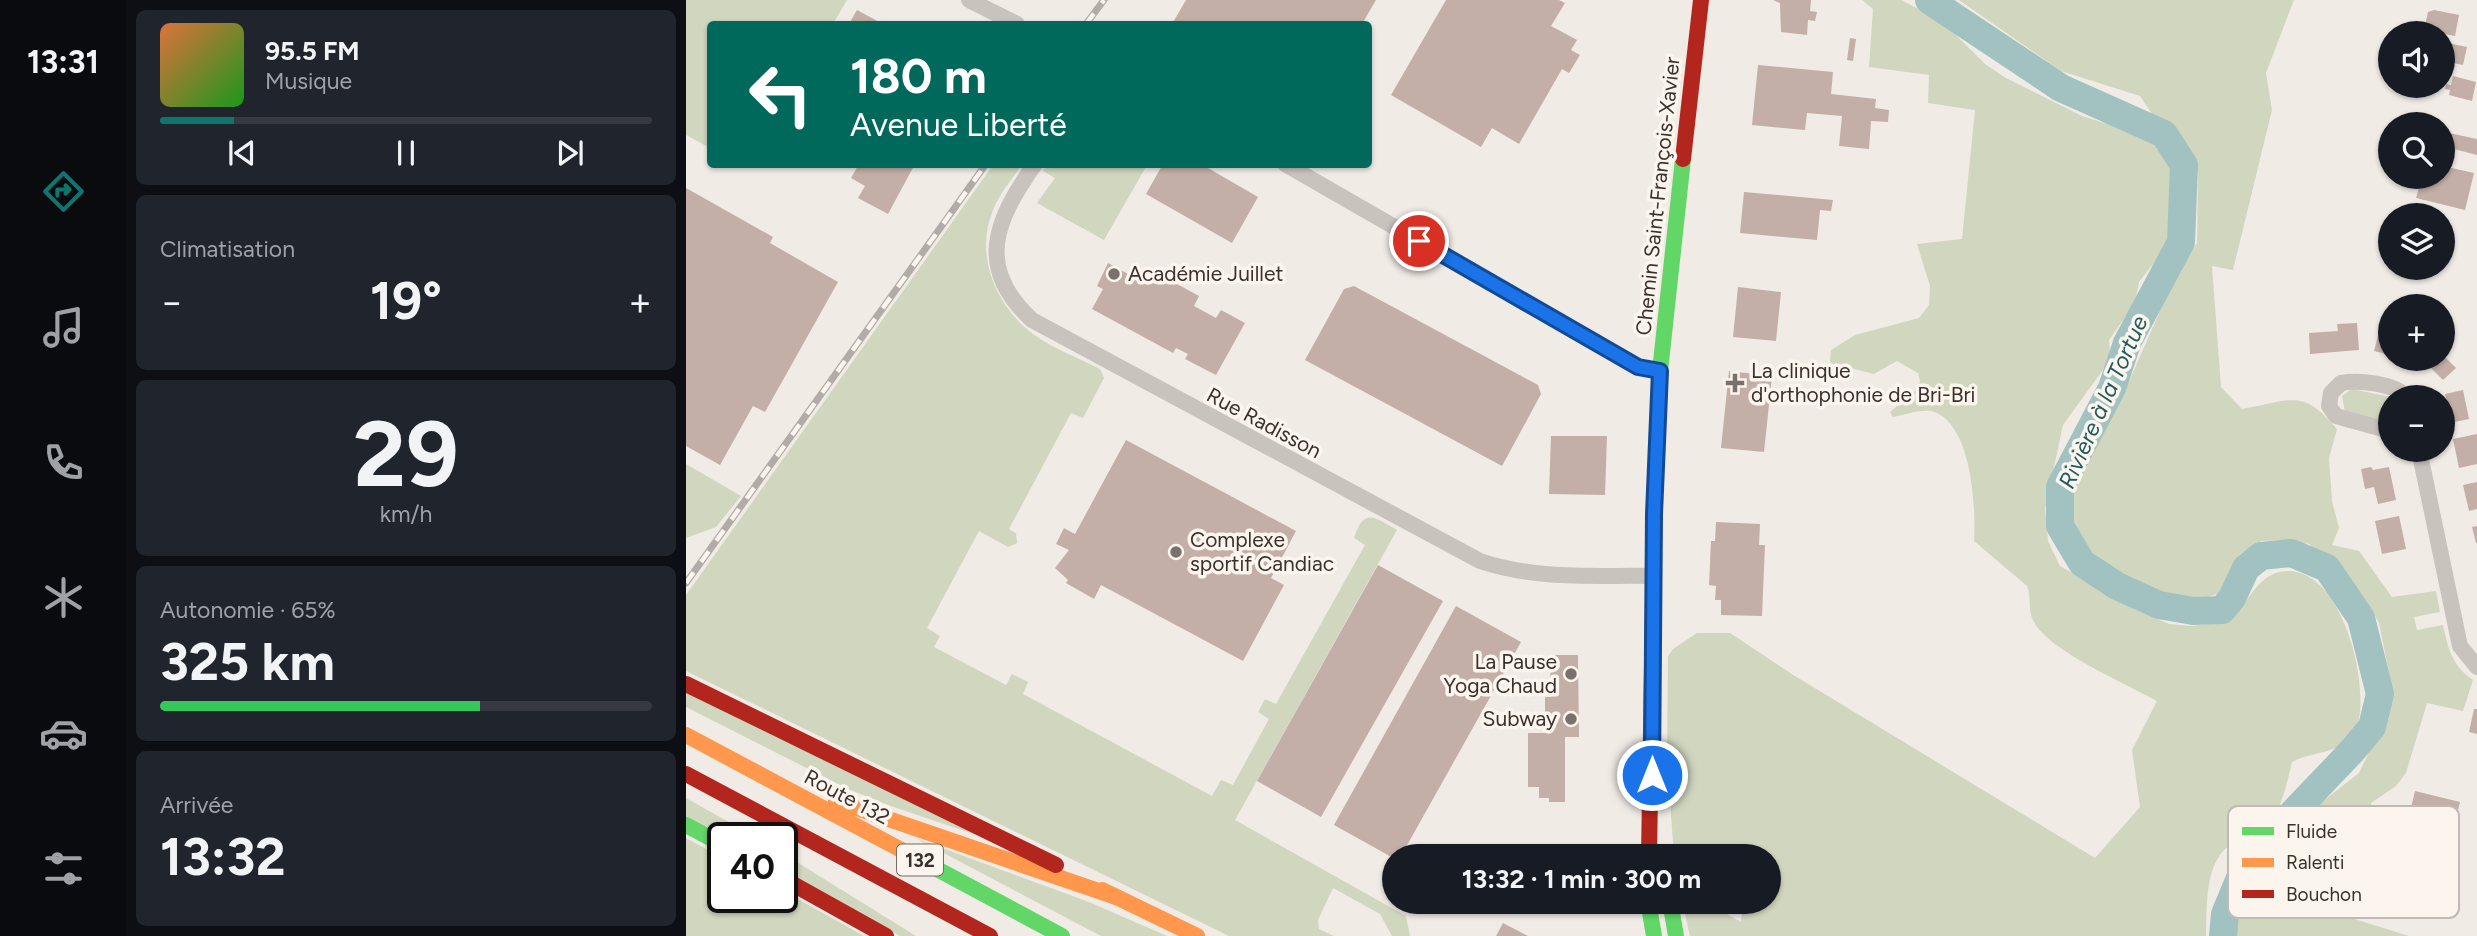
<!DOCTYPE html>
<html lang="fr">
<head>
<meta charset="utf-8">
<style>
  :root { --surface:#171b24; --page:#20242c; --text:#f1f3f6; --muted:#9ea1a6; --line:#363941; --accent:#0f766e }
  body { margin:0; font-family:Figtree,sans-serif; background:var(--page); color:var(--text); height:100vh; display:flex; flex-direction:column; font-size:26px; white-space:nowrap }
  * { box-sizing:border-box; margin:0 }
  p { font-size:23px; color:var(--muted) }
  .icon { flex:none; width:38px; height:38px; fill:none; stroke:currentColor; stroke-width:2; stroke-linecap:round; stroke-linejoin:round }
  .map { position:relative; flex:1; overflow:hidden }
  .drawer { display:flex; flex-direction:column; gap:10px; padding:10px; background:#0d0f14; width:560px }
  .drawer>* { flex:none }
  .guide { position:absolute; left:21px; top:21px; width:665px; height:147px; border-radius:7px; box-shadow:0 2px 5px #0004; background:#00695c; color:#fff; overflow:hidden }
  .tools { position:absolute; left:1692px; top:21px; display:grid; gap:14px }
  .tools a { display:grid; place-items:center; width:77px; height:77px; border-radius:50%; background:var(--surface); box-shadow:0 2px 5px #0004; font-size:35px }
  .speed { position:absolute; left:21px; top:822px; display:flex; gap:14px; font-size:35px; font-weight:700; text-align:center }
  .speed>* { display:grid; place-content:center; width:91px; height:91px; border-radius:50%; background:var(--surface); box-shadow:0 2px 5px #0004; line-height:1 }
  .speed .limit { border:4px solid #111; border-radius:10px; background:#fff; color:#111 }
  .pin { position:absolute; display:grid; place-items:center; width:60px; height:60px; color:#fff; margin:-30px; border:4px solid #fff; border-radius:50%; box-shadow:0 2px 7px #0007 }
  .me { position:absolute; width:77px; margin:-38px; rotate:0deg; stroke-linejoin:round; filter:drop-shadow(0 0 5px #0008) }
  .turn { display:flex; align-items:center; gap:24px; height:147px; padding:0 28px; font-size:32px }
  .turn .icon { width:91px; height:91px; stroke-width:2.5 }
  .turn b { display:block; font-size:49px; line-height:60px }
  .big { font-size:52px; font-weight:700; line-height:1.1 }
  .drawer .card { flex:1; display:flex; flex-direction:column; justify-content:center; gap:10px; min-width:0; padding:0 24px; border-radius:10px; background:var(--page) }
  .drawer .dial { align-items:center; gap:0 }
  .dial b { font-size:91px; line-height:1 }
  .song { display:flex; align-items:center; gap:21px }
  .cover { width:84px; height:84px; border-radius:10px; background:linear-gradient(135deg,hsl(20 70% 55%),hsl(120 70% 35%)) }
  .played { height:7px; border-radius:4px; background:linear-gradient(90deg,var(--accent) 15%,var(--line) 15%) }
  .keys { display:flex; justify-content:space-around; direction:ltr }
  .heat { display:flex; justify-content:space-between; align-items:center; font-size:38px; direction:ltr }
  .charge { height:10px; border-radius:5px; background:linear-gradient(90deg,#34c759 65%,var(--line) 0) }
  .trip { position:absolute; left:696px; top:844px; width:399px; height:70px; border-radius:35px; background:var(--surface); box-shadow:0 2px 5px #0004; font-weight:700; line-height:70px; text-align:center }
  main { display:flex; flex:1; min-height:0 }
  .tab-bar { display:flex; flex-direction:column; width:126px; justify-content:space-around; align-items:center; background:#090b0e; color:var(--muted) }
  .tab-bar .icon { width:49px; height:49px }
  .tab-bar .on { color:var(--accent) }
  .tab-bar b { font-size:32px; color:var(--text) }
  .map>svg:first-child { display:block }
</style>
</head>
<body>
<main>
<nav class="tab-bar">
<b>13:31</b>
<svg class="icon on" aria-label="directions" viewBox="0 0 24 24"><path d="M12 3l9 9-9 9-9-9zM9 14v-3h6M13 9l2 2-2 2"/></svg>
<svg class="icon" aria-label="music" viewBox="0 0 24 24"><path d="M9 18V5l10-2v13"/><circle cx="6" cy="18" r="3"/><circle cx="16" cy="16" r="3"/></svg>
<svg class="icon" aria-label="phone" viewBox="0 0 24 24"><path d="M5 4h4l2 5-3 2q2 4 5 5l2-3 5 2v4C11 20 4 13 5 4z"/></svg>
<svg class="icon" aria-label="climate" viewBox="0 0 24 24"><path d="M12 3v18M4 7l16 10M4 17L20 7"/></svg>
<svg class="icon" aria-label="car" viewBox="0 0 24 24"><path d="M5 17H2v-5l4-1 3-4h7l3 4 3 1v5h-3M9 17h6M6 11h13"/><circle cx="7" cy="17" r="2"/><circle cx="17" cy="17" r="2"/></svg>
<svg class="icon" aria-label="filters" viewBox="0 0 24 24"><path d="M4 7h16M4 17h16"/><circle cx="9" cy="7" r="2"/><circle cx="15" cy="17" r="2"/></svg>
</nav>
<section class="drawer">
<div class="card">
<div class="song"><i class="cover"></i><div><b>95.5 FM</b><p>Musique</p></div></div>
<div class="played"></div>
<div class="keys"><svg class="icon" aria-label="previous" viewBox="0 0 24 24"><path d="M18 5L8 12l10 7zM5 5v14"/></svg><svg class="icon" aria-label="pause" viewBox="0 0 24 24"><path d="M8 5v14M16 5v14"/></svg><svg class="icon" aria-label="next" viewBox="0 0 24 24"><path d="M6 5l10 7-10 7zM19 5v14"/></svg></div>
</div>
<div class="card"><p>Climatisation</p>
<div class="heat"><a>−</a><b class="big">19°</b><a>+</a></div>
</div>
<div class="card dial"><b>29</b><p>km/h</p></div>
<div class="card"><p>Autonomie · 65%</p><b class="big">325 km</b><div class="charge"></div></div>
<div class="card"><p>Arrivée</p><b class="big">13:32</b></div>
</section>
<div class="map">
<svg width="1791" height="936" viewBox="0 0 1791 936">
  <rect width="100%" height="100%" fill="#f0ebe5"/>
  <g fill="#d1d6bf">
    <path d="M0 0H161L147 24H24V148L0 135Z"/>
    <path d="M1176 0H1215L1256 21 1299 64 1320 78 1396 116 1460 136 1479 156 1487 177 1489 230 1478 250 1453 282 1449 303 1423 340 1424 354 1419 367 1377 425 1359 509 1362 541 1374 566 1448 609 1483 624 1505 626 1543 622C1558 608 1570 579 1590 573 1654 552 1690 694 1668 734 1658 753 1623 752 1606 762 1601 782 1597 805 1584 823 1575 834 1557 836 1545 844 1518 862 1521 907 1520 936H1004L996 901H1018L1055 922 1056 909 1048 901H1083V856H988L981 758 982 656 987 649 1011 633H1044L1104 673 1409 858 1454 807 1446 750 1471 701C1441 684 1363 651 1348 622 1341 610 1346 598 1341 586L1288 541C1290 507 1286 430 1251 413 1239 407 1220 415 1207 417L1204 412 1230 390 1234 381 1232 373 1211 361 1188 374 1144 363 1145 350 1169 335 1233 318 1243 305 1244 286 1231 244 1276 239 1289 110 1242 103 1243 75 1183 67 1187 9Z"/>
    <path d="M1273 0H1608L1580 73 1586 110 1547 270 1526 266 1535 387 1556 409C1605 401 1616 387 1651 429L1643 458 1646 501 1653 528 1646 545 1673 551 1706 597 1750 591 1754 612 1728 617 1731 630 1757 625C1762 648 1766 666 1787 680L1777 711 1741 703 1720 773 1710 786 1685 803 1683 866 1666 874 1657 896 1656 915 1723 936H1549L1557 894 1573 862 1613 820 1673 773 1703 711 1704 678 1693 623 1681 602 1623 544 1602 540 1575 541 1554 554 1534 593 1508 601 1481 594 1432 572 1397 546 1384 525 1381 496 1440 388 1494 266 1511 243 1512 176 1506 152 1466 114 1454 96 1375 71Z"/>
    <path d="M307 165H336C326 179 314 193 307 210 288 256 310 306 347 334 367 349 393 358 414 369L418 378 397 418 385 413 323 529 330 533 331 543 322 547 293 531 241 628 254 636 248 647 320 685 326 674 342 682 337 694 526 796 535 780 547 785 583 719 572 712 579 699 590 704 679 545 668 538C678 507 688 517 711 530L549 820 720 916 724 936H706L694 914 647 888 632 920 633 929 648 936H543L0 671V595Z"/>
    <path d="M362 165V164L461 165 418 240 351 203 369 178 357 171Z"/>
    <path d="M1666 389 1705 397 1704 420 1696 422 1659 412 1656 396Z"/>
    <path d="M0 464 55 496 30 527 0 538Z"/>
    <path d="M0 691 308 841 205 806 162 789 0 707Z"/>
    <path d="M0 798 71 838H37L0 818Z"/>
    <path d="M0 838 37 858V898H96V890L178 936H0Z"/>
    <path d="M229 838 403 902 481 936H415Z"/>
    <path d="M96 853 230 936H214L96 870Z"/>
  </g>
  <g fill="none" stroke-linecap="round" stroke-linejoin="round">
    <path stroke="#a1c2c1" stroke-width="28" d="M1243 0 1375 88 1478 134 1498 165 1495 242 1441 343 1426 388 1374 487V526L1396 563 1431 586 1473 605 1507 611 1536 610 1546 598 1560 568 1575 556 1605 553 1641 568 1675 618 1694 694 1686 727 1666 751 1561 861 1539 914 1537 936"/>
  </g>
  <g fill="#c3afa7">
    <path d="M500 0H690L676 24H486Z"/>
    <path d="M760 0H873L879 3 865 26 891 40 885 50 894 55 883 73 876 69 833 144 806 128 795 147 705 95Z"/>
    <path d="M1087 0H1125L1124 11 1131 12 1129 21 1122 20 1121 35 1095 32 1094 3Z"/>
    <path d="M171 10 197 24H163Z"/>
    <path d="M1748 10 1773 15 1769 36 1738 30 1742 12Z"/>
    <path d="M1164 38 1170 39 1167 61 1161 60Z"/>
    <path d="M1757 42 1781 47 1777 65 1757 61Z"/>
    <path d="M1072 65 1147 72 1145 94 1190 99 1189 108 1203 110 1202 122 1185 121 1183 149 1153 146 1156 116 1121 113 1119 130 1066 125Z"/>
    <path d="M1767 76 1790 82 1786 101 1763 95 1764 90 1759 89 1760 84 1765 85Z"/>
    <path d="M1763 133 1791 139V155L1760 147Z"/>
    <path d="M173 164H229L202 214 172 198 179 186 165 178Z"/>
    <path d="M477 164H515L572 197 546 243 460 194Z"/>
    <path d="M1757 166 1788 173 1779 210 1730 198 1736 177H1757Z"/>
    <path d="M0 188 87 237 84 243 152 282 79 412 67 406 34 465 0 446Z"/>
    <path d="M1058 192 1147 200 1145 211 1134 210 1131 240 1054 233Z"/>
    <path d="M422 263 462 285 469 272 513 296 508 306 530 318 535 310 559 323 530 375 499 359 502 354 490 348 487 353 406 309 417 289 411 286Z"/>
    <path d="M668 286 852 385 855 394 816 466 619 360 658 289Z"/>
    <path d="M1052 287 1095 292 1090 341 1047 337Z"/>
    <path d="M1671 323 1673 350 1624 354 1623 333 1652 331 1651 324Z"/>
    <path d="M1693 332 1704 335V355L1688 351Z"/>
    <path d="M1757 355 1770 368 1757 380 1736 359H1757Z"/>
    <path d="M1043 371 1086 376 1078 452 1035 448Z"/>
    <path d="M1777 390 1783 419 1764 423 1759 394Z"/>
    <path d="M1791 434V464L1773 468 1767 439Z"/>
    <path d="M865 436H921L919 495 863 494Z"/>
    <path d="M440 440 610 531 585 578 598 585 557 661 415 585 408 599 380 583 382 580 369 568 383 550 370 544 378 528 389 534Z"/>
    <path d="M1685 467 1687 470 1703 467 1710 500 1692 504 1688 487 1679 489 1675 469Z"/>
    <path d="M1791 482V509L1783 511 1777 485Z"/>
    <path d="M1713 516 1720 549 1696 554 1689 521Z"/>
    <path d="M1030 522 1074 524 1073 545H1079L1076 616 1035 615V600H1029L1030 586 1023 585 1025 541H1029Z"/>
    <path d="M1791 526V543H1790L1786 527Z"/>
    <path d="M692 565 757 601 635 817 571 781Z"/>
    <path d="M770 606 835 642 715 856H709V859L648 825Z"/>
    <path d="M864 655H892L893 737H879V802H863V798H853V787H842V733H859V697H865Z"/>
    <path d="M1788 709H1791V734L1783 732Z"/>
    <path d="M1729 791 1774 802 1751 896 1706 885Z"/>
    <path d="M817 923 842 936H810Z"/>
  </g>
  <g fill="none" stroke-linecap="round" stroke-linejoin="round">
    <g stroke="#c9c3be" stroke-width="16">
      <path d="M283 0 331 24"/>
      <path d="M349 164C310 219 288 267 346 320L794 561C850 580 909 575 967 576"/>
      <path d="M599 164 952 367 974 371"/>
      <path d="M1704 431 1650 416 1643 406 1645 393 1655 383C1673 380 1708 383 1721 397"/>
      <path d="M1733 450 1774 646 1791 667"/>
    </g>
    <g stroke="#63d668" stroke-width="16">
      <path d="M969 484 974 371 997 159"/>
      <path d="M0 825 37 845"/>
      <path d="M236 861 376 936"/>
      <path d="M962 901 968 936"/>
      <path d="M984 901 990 936"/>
    </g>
    <g stroke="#ff974d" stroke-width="16">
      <path d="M0 735 236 861"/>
      <path d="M150 801 430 897"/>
      <path d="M416 890 511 936"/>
    </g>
    <g stroke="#b3261e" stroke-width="16">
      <path d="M997 159 1015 0"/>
      <path d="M0 684 370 865"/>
      <path d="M0 774 304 936"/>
      <path d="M963 856 969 484"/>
      <path d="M96 878 200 936"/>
    </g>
    <g stroke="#b1aca8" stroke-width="7">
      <g id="rail">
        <path d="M400 24 418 0"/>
        <path d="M0 583 300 164"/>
      </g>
    </g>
    <use href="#rail" stroke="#fbf5ee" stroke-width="4.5" stroke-dasharray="13" stroke-linecap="butt"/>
  </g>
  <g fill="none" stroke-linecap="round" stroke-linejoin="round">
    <g stroke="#114b97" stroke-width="18">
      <path id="route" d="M733 241 952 367 974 371 968 514 966 775"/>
    </g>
    <use href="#route" stroke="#1a73e8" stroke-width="12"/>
  </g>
  <g fill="#7a716c" stroke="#fbf5ee" stroke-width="2.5">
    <circle cx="428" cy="274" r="7"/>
    <path d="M1045.5 372.5h7v7h7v7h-7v7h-7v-7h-7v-7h7z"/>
    <circle cx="490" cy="552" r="7"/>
    <circle cx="885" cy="674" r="7"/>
    <circle cx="885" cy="719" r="7"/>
  </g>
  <g text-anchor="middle" stroke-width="7" stroke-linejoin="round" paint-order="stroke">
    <rect fill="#fbf5ee" stroke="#756b66" stroke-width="2" x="211" y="844.5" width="46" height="31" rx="5"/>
    <g font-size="19" font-weight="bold" fill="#3b302b">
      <text x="234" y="867">132</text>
    </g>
    <g font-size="21" fill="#3b302b" stroke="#fbf5ee">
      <text transform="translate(972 196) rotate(-84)" y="7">Chemin Saint-François-Xavier</text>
      <text transform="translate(578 423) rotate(28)" y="7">Rue Radisson</text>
      <text transform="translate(161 797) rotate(28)" y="7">Route 132</text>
    </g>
    <g font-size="21" fill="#3b302b" stroke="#fbf5ee" text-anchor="start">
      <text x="442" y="281">Académie Juillet</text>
      <text x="1065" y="378">La clinique<tspan x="1065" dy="24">d'orthophonie de Bri-Bri</tspan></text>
      <text x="504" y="547">Complexe<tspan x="504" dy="24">sportif Candiac</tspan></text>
      <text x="871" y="669" text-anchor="end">La Pause<tspan x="871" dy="24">Yoga Chaud</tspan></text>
      <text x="871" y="726" text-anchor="end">Subway</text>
    </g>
    <g font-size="23" font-style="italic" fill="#1f5a5e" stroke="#fbf5ee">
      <text transform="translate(1417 402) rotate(-66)" y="8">Rivière à la Tortue</text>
    </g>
  </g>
  <rect x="1542" y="806" width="231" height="112" rx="10" fill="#fbf5ee" stroke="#c1bab4" stroke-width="2"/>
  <rect x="1556" y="827" width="32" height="8" fill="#63d668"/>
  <rect x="1556" y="858" width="32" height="9" fill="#ff974d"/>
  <rect x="1556" y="890" width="32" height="8" fill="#b3261e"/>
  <g font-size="19" fill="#3b302b">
    <text x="1600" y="838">Fluide</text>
    <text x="1600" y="869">Ralenti</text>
    <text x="1600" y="901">Bouchon</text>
  </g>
</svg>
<div class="tools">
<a><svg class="icon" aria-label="sound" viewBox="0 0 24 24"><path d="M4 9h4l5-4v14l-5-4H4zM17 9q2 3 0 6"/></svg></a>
<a><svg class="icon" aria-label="search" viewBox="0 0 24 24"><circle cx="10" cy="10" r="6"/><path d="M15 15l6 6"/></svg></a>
<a><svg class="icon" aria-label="layers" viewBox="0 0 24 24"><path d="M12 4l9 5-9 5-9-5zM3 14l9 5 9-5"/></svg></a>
<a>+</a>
<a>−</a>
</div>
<div class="speed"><div class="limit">40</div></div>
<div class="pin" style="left:733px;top:241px;background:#d93025"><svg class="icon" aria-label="arrive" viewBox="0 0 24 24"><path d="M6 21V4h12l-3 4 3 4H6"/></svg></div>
<svg class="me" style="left:966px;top:775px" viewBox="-20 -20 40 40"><circle r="17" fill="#1a73e8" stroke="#fff" stroke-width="3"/><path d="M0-11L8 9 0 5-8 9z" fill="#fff"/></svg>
<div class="trip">13:32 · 1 min · 300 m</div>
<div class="guide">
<div class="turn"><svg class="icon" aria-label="left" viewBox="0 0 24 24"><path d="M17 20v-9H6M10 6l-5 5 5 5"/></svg><div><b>180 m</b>Avenue Liberté</div></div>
</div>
</div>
</main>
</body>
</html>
